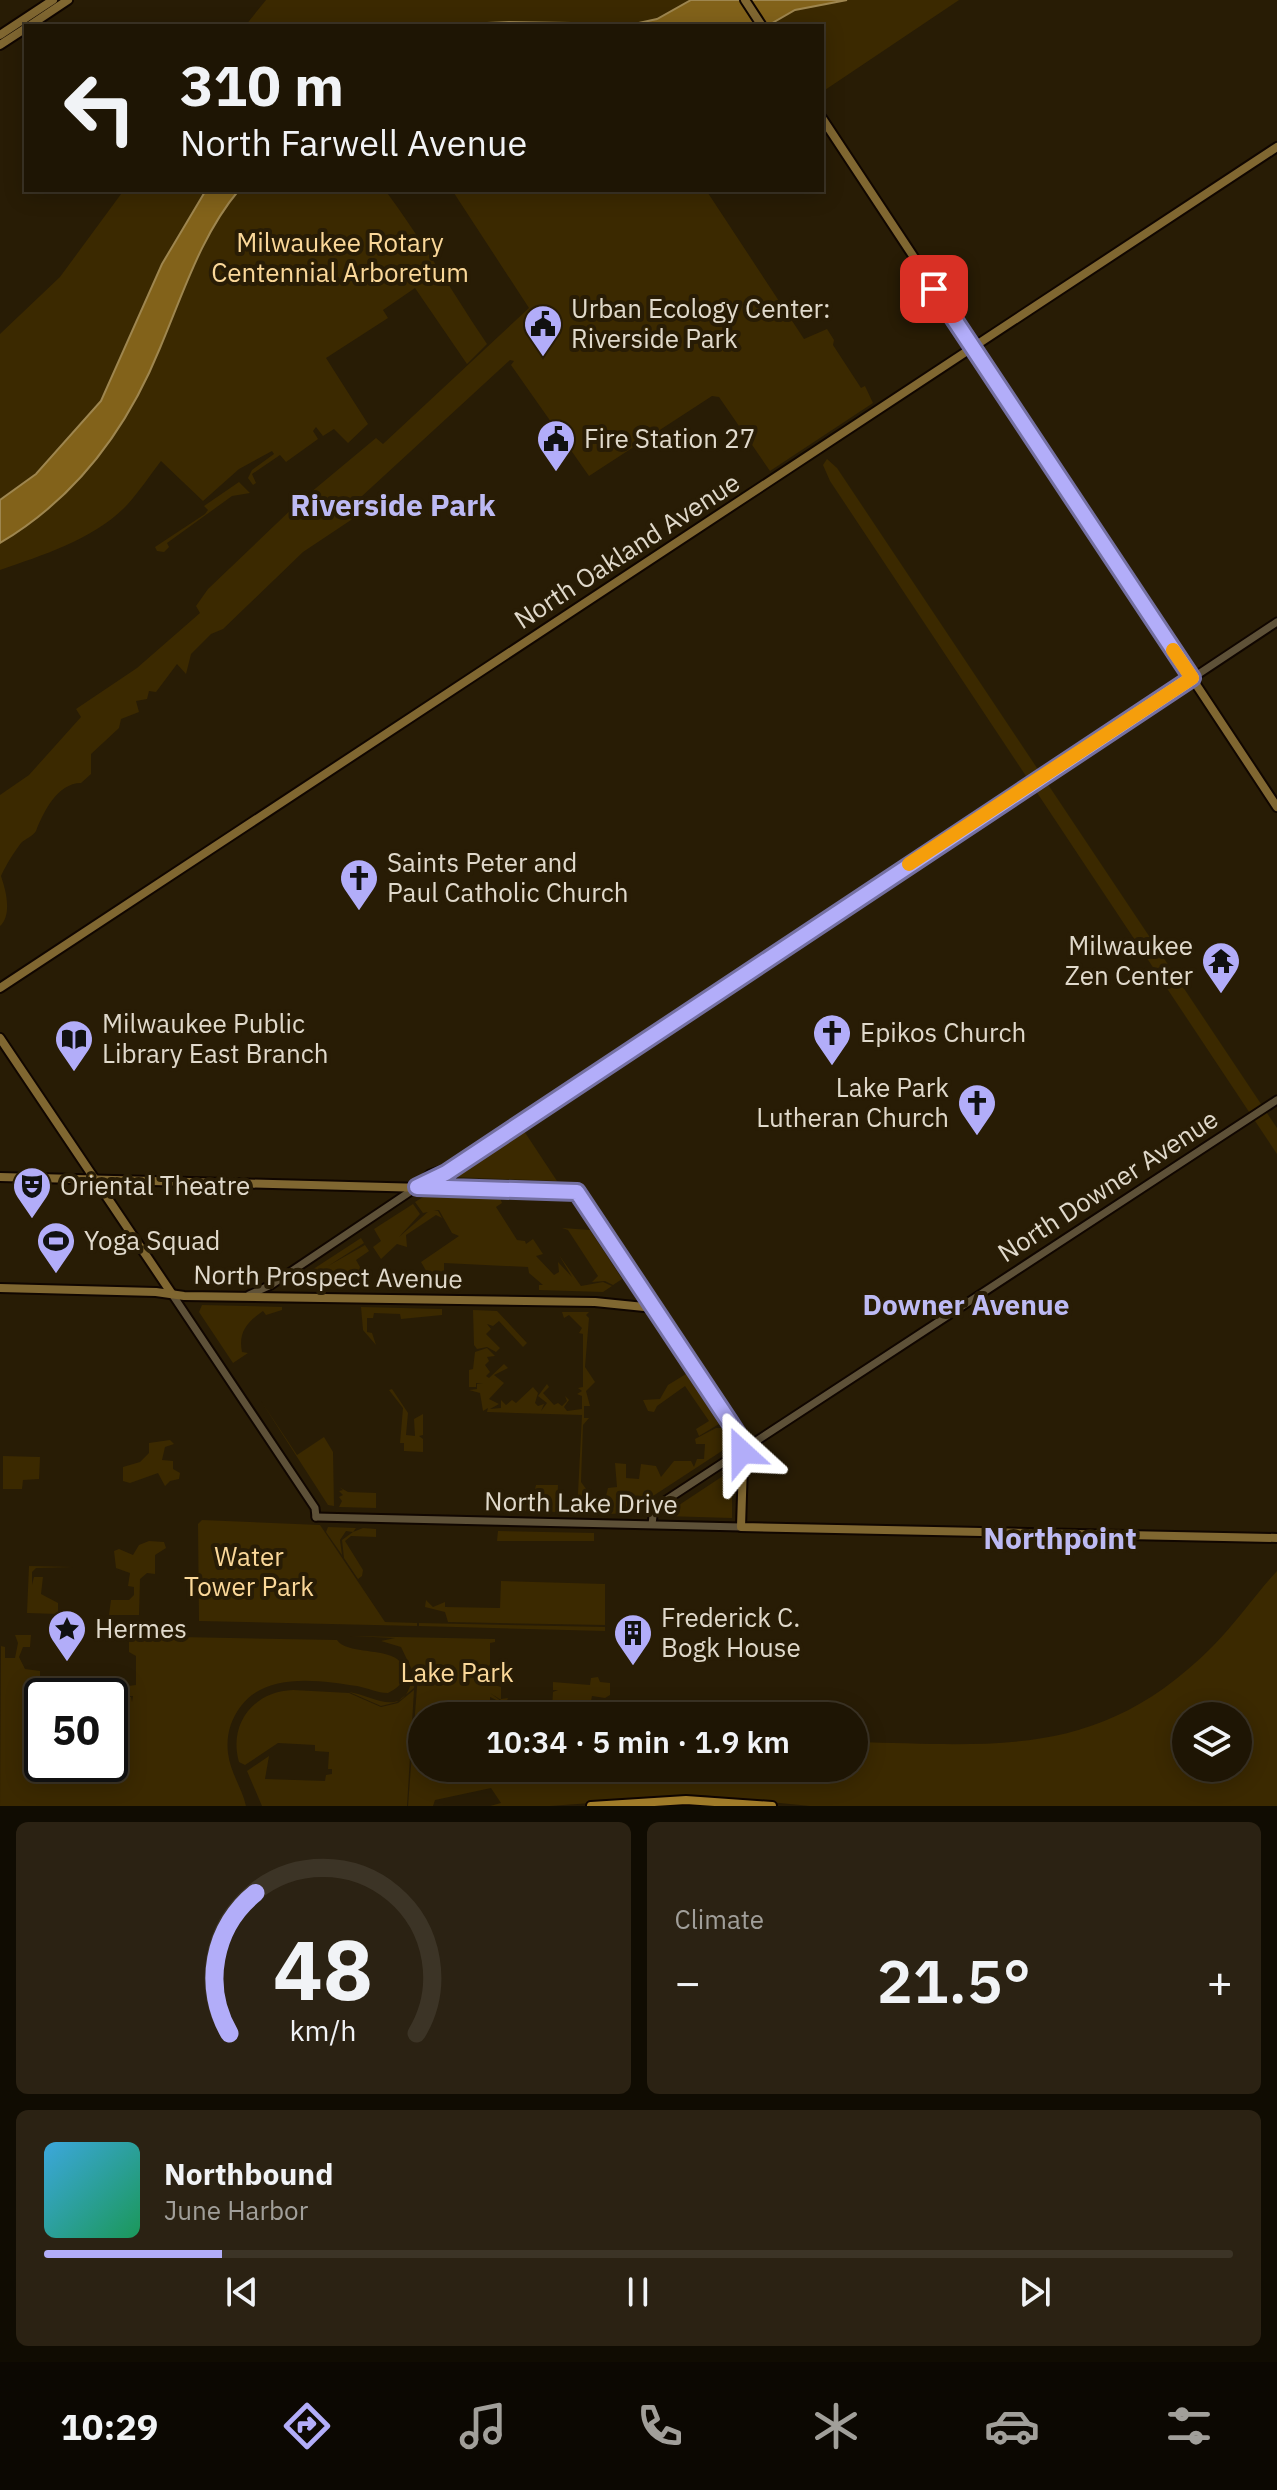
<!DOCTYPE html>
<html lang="en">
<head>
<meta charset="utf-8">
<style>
  :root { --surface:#1e1504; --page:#2b2213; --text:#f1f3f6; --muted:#a19f9a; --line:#3c3426; --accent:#b2adf9 }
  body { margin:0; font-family:"IBM Plex Sans",sans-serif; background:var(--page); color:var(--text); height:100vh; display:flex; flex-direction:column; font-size:30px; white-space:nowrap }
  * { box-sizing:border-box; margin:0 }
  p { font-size:26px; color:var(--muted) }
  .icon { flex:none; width:44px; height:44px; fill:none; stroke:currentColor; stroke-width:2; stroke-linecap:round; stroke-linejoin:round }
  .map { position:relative; height:1806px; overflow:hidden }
  .panel { display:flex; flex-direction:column; gap:16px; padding:16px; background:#100c02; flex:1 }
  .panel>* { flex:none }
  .banner { position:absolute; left:24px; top:24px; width:800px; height:168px; border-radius:0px; box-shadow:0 4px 20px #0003,0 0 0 2px var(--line); background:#1e1504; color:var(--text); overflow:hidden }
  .tools { position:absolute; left:1172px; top:1702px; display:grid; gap:16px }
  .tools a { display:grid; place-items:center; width:80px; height:80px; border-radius:50%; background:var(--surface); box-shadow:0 4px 20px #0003,0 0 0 2px var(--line); font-size:40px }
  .speed { position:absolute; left:24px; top:1678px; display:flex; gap:16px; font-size:40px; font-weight:700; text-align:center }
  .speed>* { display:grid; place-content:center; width:104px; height:104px; border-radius:50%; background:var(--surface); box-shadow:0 4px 20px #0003,0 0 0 2px var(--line); line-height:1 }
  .speed .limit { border:4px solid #111; border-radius:12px; background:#fff; color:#111 }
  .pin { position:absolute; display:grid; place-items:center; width:68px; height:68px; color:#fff; margin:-34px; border-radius:16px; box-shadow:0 4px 12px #0006 }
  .me { position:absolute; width:88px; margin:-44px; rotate:336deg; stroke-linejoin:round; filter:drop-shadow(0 0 6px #0008) }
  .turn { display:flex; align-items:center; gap:28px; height:168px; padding:0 24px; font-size:36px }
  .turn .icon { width:104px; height:104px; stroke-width:2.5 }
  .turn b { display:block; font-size:56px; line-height:68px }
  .big { font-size:60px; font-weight:600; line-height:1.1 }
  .panel .card { flex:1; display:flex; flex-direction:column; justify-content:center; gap:12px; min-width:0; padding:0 28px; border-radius:12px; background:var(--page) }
  .panel .dial { align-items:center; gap:0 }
  .dial svg { height:208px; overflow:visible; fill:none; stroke:var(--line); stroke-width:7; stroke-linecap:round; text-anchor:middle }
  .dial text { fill:var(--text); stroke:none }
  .song { display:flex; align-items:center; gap:24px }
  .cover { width:96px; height:96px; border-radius:12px; background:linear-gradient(135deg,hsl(200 70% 55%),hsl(150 70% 35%)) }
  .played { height:8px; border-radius:4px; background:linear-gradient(90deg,var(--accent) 15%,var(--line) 15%) }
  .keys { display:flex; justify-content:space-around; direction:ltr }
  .heat { display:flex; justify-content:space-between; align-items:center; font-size:44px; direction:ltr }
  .panel .tiles { flex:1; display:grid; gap:16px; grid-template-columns:1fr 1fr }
  .card:last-child { grid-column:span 2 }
  .trip { position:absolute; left:408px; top:1702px; width:460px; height:80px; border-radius:40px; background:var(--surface); box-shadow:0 4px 20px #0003,0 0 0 2px var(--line); font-weight:600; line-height:80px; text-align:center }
  .tabs { display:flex; height:128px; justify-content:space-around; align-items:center; background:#0c0802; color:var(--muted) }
  .tabs .icon { width:56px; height:56px }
  .tabs .active { color:var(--accent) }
  .tabs b { font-size:36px; color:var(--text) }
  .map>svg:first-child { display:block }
</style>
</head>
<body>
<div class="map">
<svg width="1277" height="1806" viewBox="0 0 1277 1806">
  <rect width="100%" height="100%" fill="#281c05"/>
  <g fill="#3b2900" fill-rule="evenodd">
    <path d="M266 0H691L657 19 634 24 514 22 245 26Z"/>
    <path d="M847 0H959L822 92V26H767L795 10Z"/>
    <path d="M124 190H206L162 264 101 401 36 475 0 500V334L60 277Z"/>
    <path d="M239 190H385C422 240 452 292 487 344L467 364 415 288 383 310 388 318 326 358 368 424 348 443 334 429 323 436 316 427 313 431 318 439 286 462 280 455 252 474 256 483 253 485 248 478 252 470 274 454 272 451 239 469 203 501 161 461C150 475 139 492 127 505 95 539 43 555 0 570V543C77 495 126 432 160 348 183 294 201 235 239 190Z"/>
    <path d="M452 190H706L804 339 827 329 834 340 833 345 861 388 865 386 873 403 770 471 719 397 712 396 589 476 511 365 514 361 510 360 361 497 363 512 303 552 223 629 211 634 191 654 186 674 177 664 156 692 149 691 147 699 136 701 139 712 121 719 119 728 91 754V774L81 783C57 783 43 813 36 831 33 836 25 839 21 843 13 854 7 863 1 876 5 888 13 914 0 926V795L29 775 81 717 76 709 137 668 200 613 196 606 208 589 298 503 376 438 383 444 529 308Z"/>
    <path d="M827 459 837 468 1277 1128V1154L830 481 823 465Z"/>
    <path d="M239 482 250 493 232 496 167 543 169 547 164 552 157 551 155 547 205 514 208 510 204 506Z"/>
    <path d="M524 1131 557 1181 453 1177Z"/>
    <path d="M423 1197 500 1198 502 1203 496 1207 517 1240 525 1241 526 1244 533 1239 543 1254 536 1256 554 1275 559 1272 558 1262 572 1277 559 1255 581 1286 603 1282 612 1286 603 1292 539 1290V1285H543L529 1273 528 1267 444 1263V1281H432L421 1262 459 1236 452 1233 439 1210 423 1213 415 1202Z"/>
    <path d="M413 1204 420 1214 399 1237 429 1211H438L442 1218 436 1215 406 1235 407 1247 397 1244 381 1259 373 1247 381 1241 374 1229Z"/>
    <path d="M562 1228 590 1230 622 1279 613 1285 605 1281 592 1282 598 1276 568 1230Z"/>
    <path d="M361 1238 364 1243 328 1266 365 1245 369 1251 356 1260 360 1267 355 1286 296 1284 298 1279Z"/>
    <path d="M202 1305 282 1307V1310L266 1315 263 1311C247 1322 238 1332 242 1352L248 1353 233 1363 199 1312Z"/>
    <path d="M361 1307 442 1309V1315L401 1319 400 1314 374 1313 373 1318H367V1332L372 1333 376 1345 363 1330Z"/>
    <path d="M473 1310 497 1311 527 1343 523 1347 499 1321 493 1326 487 1324 491 1329 486 1334 500 1348 496 1352 487 1347 477 1349 474 1345Z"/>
    <path d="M562 1312H589L586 1315 589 1318 585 1367 595 1382 586 1391 590 1406H584V1418H589L583 1425 581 1482 600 1508V1514L577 1513 582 1415 487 1412 488 1408 483 1411 480 1393 469 1390 477 1389V1384H483L476 1383V1387H469V1370L473 1369 475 1352 487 1348 495 1356 487 1357 489 1361 485 1365 490 1372 486 1376 489 1378 504 1364 508 1368 494 1375 504 1383 489 1399 499 1404 490 1409 501 1408V1400L506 1405 512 1400 516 1403 533 1387 538 1393 535 1403 538 1406 544 1404 541 1411 547 1403 538 1396 547 1384 549 1387 543 1393 554 1405 558 1403 562 1406 567 1401 565 1396 569 1400 564 1407 567 1411 582 1409V1396L577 1394 582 1391 578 1388 583 1387V1334L579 1333 582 1328 569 1315 564 1318Z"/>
    <path d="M686 1374 719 1424 699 1436 696 1429 709 1421 685 1386 657 1406 654 1412 648 1411 643 1400 660 1399 668 1385Z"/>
    <path d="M392 1389 408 1413 406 1435 415 1436 414 1419 423 1414V1435L419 1436 423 1439V1452L404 1451V1443H400L403 1408 389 1390Z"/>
    <path d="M261 1401 297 1455 324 1437 333 1452 334 1506 328 1505Z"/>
    <path d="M716 1428H722L731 1445 627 1513 609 1514 605 1500 608 1488 617 1487 615 1463 626 1464V1478L639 1479 641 1464 656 1466 661 1477 674 1461H691L694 1467 697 1459H704L705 1444H696L695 1439Z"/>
    <path d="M170 1440 174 1444 165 1447 162 1460 173 1461V1469L180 1473 179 1479 170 1481 165 1486 158 1473 130 1483 123 1481V1467L140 1462 149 1453V1443Z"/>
    <path d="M3 1456 40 1457 39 1479 23 1480 22 1489H3Z"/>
    <path d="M732 1470V1518L664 1516V1515Z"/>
    <path d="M536 1485H558L557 1512 518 1511 533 1498Z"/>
    <path d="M339 1487 348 1492 376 1493V1508L339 1507 342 1501 339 1497 343 1495 339 1491 343 1490Z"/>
    <path d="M202 1520 320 1525 385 1622 417 1623V1626L199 1621 198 1524Z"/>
    <path d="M328 1527 356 1528 353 1532 363 1528 376 1529V1537L351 1536 345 1541 363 1570 362 1576 358 1579 344 1558 342 1540 353 1532 346 1531 340 1540 342 1555 326 1532Z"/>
    <path d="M498 1531 594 1533V1541H497Z"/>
    <path d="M149 1541 164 1542 166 1548 155 1555V1574L147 1573 140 1579 139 1615H109L111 1600H129L134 1595V1587L128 1586 130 1573 116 1568 114 1551 119 1549 133 1555 139 1545Z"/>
    <path d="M29 1566 74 1567 36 1568 32 1572V1585L34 1577H43L41 1594 58 1603V1614L27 1613Z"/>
    <path d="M1277 1571V1806H810L701 1795 550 1806H490L501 1803 491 1788 435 1800 433 1806H408L418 1674 416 1671 414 1688 397 1702 381 1706 349 1692C373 1695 407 1723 413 1672L401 1647 381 1641 395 1638 350 1636 495 1639V1642L490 1643V1674L496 1678 491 1684 501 1687V1699L508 1698 506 1703 490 1693 505 1704 490 1697V1710L500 1716H422V1768H854V1742C1000 1745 1101 1759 1213 1646 1236 1623 1255 1595 1277 1571ZM1186 1716H1238V1768H1186Z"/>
    <path d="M501 1581 605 1584V1625L448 1622 445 1612 425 1607 426 1600 433 1607 445 1602V1607L500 1608Z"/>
    <path d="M419 1623 605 1627V1631L419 1626Z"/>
    <path d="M15 1635H31L30 1647H23L19 1657 25 1669 40 1671V1695L42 1689 74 1693 75 1690H84L83 1683 88 1695H95L42 1696 38 1767 45 1766 41 1764V1745L42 1764H110L112 1701 107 1695 119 1696V1702L121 1697H131L132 1702 133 1696H120V1687L136 1685V1656L129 1652V1636L337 1640C349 1658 407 1643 404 1675 403 1685 395 1689 388 1693 377 1693 368 1688 357 1686 319 1680 267 1672 241 1706 230 1720 226 1737 228 1753 230 1772 242 1788 246 1806H0L1 1646 5 1647V1658H15L18 1643Z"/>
    <path d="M598 1677 600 1682 610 1683V1695L605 1698 592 1696 591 1701 606 1716 543 1715 545 1708H552L553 1692 558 1690H553V1682L590 1685 591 1678Z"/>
    <path d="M293 1690 349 1693 381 1707 398 1703 414 1690 407 1806H262L247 1771 269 1756 265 1779 325 1781 326 1775 332 1774V1769H328L329 1752 315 1751V1745L278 1743 245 1765 239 1762C228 1724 254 1691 293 1690Z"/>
  </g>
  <g fill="#82621a" stroke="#9e864f" stroke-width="2">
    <path d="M691 0H847L795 10 767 26H421L509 22 634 24 657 19Z"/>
    <path d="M206 190H239C201 235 183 294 160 348 127 429 76 498 0 543V500L36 474 101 401 162 264Z"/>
  </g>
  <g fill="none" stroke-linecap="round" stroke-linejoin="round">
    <g stroke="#100600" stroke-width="11">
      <g id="tertiary">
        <path d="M422 1182 430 1174 451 1167"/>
        <path d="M172 1294 315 1508 316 1517"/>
        <path d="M249 1295 271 1285 417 1187 446 1173 1277 622"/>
        <path d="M316 1517 741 1527"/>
        <path d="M652 1524 654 1508 1277 1100"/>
      </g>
    </g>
    <g stroke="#100600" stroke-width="12">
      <g id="secondary">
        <path d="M745 0 762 26"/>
        <path d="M29 26 68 0"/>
        <path d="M0 35 53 0"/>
        <path d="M0 45 26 28"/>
        <path d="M822 118 1277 807"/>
        <path d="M0 988 1277 147"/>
        <path d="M0 1038 172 1294"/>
        <path d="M0 1177 577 1192 740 1438 743 1463 741 1527 1277 1538"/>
        <path d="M0 1288 156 1292 184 1296 595 1302 654 1308"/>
      </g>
    </g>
    <g stroke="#100600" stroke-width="12">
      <path id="primary" d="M591 1806 686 1800 772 1806"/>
    </g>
    <use href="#tertiary" stroke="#5e5138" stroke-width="7"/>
    <use href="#secondary" stroke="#806731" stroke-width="8"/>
    <use href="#primary" stroke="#a27d2a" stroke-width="8"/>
  </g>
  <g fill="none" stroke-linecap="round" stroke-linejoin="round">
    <g stroke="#7470a2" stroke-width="20">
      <path id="route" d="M742 1452 740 1438 729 1421 577 1192 417 1187 446 1173 1192 678 934 289"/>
    </g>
    <use href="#route" stroke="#b2adf9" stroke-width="14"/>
    <path stroke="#f59e0b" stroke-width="14" d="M909 864 1192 678 1173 650"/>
  </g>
  <defs>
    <g id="civic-pin" transform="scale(2)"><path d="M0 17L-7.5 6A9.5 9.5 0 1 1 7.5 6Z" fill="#b2adf9" stroke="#281c05"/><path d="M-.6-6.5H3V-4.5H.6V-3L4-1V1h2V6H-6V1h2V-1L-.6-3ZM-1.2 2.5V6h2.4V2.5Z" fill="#111"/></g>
    <g id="church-pin" transform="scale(2)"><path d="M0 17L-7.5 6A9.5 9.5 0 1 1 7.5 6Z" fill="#b2adf9" stroke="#281c05"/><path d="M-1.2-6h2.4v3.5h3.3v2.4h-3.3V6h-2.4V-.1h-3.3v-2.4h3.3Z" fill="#111"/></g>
    <g id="temple-pin" transform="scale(2)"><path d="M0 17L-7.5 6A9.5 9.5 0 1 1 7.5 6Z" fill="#b2adf9" stroke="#281c05"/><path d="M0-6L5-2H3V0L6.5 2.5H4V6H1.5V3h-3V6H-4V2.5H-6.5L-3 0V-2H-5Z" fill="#111"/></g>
    <g id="library-pin" transform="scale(2)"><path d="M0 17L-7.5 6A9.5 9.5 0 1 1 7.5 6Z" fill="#b2adf9" stroke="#281c05"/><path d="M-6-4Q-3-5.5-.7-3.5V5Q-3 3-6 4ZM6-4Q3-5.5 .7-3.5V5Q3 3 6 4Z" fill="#111"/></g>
    <g id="theatre-pin" transform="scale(2)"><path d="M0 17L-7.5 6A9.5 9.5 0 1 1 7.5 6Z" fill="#b2adf9" stroke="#281c05"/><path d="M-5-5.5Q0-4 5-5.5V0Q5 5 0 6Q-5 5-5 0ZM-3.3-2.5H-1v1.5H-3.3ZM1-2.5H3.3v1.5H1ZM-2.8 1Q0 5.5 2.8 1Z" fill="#111"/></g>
    <g id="stadium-pin" transform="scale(2)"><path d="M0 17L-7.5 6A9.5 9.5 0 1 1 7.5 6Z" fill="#b2adf9" stroke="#281c05"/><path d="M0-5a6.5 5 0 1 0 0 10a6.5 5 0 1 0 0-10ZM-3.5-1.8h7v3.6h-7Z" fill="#111"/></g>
    <g id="sight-pin" transform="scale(2)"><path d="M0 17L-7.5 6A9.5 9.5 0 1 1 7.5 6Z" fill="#b2adf9" stroke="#281c05"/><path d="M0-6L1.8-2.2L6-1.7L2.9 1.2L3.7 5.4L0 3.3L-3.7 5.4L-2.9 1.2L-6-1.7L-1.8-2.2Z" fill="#111"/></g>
    <g id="building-pin" transform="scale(2)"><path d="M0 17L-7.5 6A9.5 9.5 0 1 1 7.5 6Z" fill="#b2adf9" stroke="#281c05"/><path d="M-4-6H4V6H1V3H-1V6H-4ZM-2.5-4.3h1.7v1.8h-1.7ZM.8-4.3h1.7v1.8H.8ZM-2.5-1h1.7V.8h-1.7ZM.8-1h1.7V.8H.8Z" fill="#111"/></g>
  </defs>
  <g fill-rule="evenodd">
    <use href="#civic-pin" x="543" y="324"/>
    <use href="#civic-pin" x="556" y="439"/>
    <use href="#church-pin" x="359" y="878"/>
    <use href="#temple-pin" x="1221" y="961"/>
    <use href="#church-pin" x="832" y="1033"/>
    <use href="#library-pin" x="74" y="1039"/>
    <use href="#church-pin" x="977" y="1103"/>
    <use href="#theatre-pin" x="32" y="1186"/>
    <use href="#stadium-pin" x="56" y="1241"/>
    <use href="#sight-pin" x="67" y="1629"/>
    <use href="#building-pin" x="633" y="1633"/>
  </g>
  <g text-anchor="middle" stroke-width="8" stroke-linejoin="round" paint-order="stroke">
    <g font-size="26" fill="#fbd899" stroke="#281c05">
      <text x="340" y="252">Milwaukee Rotary<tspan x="340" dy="30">Centennial Arboretum</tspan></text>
      <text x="249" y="1566">Water<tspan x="249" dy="30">Tower Park</tspan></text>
      <text x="457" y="1682">Lake Park</text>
    </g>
    <g font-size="26" fill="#e0d9cb" stroke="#281c05" text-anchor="start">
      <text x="571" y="318">Urban Ecology Center:<tspan x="571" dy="30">Riverside Park</tspan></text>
      <text x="584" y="448">Fire Station 27</text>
      <text x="387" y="872">Saints Peter and<tspan x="387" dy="30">Paul Catholic Church</tspan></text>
      <text x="1193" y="955" text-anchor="end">Milwaukee<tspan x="1193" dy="30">Zen Center</tspan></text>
      <text x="102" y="1033">Milwaukee Public<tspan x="102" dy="30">Library East Branch</tspan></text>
      <text x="860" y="1042">Epikos Church</text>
      <text x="949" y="1097" text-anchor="end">Lake Park<tspan x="949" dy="30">Lutheran Church</tspan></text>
      <text x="60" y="1195">Oriental Theatre</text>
      <text x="84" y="1250">Yoga Squad</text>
      <text x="661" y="1627">Frederick C.<tspan x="661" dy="30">Bogk House</tspan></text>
      <text x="95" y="1638">Hermes</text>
    </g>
    <g font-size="26" fill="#e0d9cb" stroke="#281c05">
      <text transform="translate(627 551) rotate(-33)" y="9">North Oakland Avenue</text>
      <text transform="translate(1108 1186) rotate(-33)" y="9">North Downer Avenue</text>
      <text transform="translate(328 1277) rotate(1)" y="9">North Prospect Avenue</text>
      <text transform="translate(581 1503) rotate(1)" y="9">North Lake Drive</text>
    </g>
    <g font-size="28" font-weight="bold" fill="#bdbaf3" stroke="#281c05">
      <text x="966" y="1315">Downer Avenue</text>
    </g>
    <g font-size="30" font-weight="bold" fill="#bdbaf3" stroke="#281c05">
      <text x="393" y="516">Riverside Park</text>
      <text x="1060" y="1549">Northpoint</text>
    </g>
  </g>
</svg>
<div class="tools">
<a><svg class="icon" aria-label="layers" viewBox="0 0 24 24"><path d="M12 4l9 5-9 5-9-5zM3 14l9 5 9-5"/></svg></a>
</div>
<div class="speed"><div class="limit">50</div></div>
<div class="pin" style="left:934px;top:289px;background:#d93025"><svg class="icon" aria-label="arrive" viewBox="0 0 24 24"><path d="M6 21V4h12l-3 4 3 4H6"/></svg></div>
<svg class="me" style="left:742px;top:1452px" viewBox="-20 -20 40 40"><path d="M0-17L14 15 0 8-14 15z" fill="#b2adf9" stroke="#fff" stroke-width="4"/></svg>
<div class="trip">10:34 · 5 min · 1.9 km</div>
<div class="banner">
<div class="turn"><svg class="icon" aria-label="left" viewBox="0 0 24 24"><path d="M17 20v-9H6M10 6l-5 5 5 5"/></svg><div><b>310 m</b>North Farwell Avenue</div></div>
</div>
</div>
<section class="panel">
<div class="tiles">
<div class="card dial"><svg viewBox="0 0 100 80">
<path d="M14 69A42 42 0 1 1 86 69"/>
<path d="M14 69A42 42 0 0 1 24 15" stroke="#b2adf9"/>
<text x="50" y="56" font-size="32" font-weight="700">48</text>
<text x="50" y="72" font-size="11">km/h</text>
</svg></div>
<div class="card"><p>Climate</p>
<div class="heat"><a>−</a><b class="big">21.5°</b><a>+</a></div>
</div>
<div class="card">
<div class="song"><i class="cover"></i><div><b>Northbound</b><p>June Harbor</p></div></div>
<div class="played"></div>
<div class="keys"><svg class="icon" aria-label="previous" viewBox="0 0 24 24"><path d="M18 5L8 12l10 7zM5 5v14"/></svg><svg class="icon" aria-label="pause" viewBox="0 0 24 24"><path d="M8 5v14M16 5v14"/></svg><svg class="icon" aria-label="next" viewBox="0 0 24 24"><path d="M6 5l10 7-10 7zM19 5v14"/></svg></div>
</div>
</div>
</section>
<nav class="tabs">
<b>10:29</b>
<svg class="icon active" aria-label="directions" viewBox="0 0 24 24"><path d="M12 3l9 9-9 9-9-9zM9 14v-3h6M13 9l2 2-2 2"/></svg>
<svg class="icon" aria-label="music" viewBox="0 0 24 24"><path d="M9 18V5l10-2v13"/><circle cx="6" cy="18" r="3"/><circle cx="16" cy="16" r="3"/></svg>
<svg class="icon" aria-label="phone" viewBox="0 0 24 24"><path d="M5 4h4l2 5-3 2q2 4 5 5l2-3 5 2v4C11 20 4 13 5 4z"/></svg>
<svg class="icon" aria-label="climate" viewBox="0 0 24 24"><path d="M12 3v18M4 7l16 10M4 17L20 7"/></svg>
<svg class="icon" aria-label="car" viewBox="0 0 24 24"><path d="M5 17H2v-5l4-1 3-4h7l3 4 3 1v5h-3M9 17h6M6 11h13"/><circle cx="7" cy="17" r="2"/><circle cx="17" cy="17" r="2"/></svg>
<svg class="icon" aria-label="filters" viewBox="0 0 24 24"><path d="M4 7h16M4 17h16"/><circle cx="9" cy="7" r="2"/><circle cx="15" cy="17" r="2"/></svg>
</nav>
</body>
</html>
